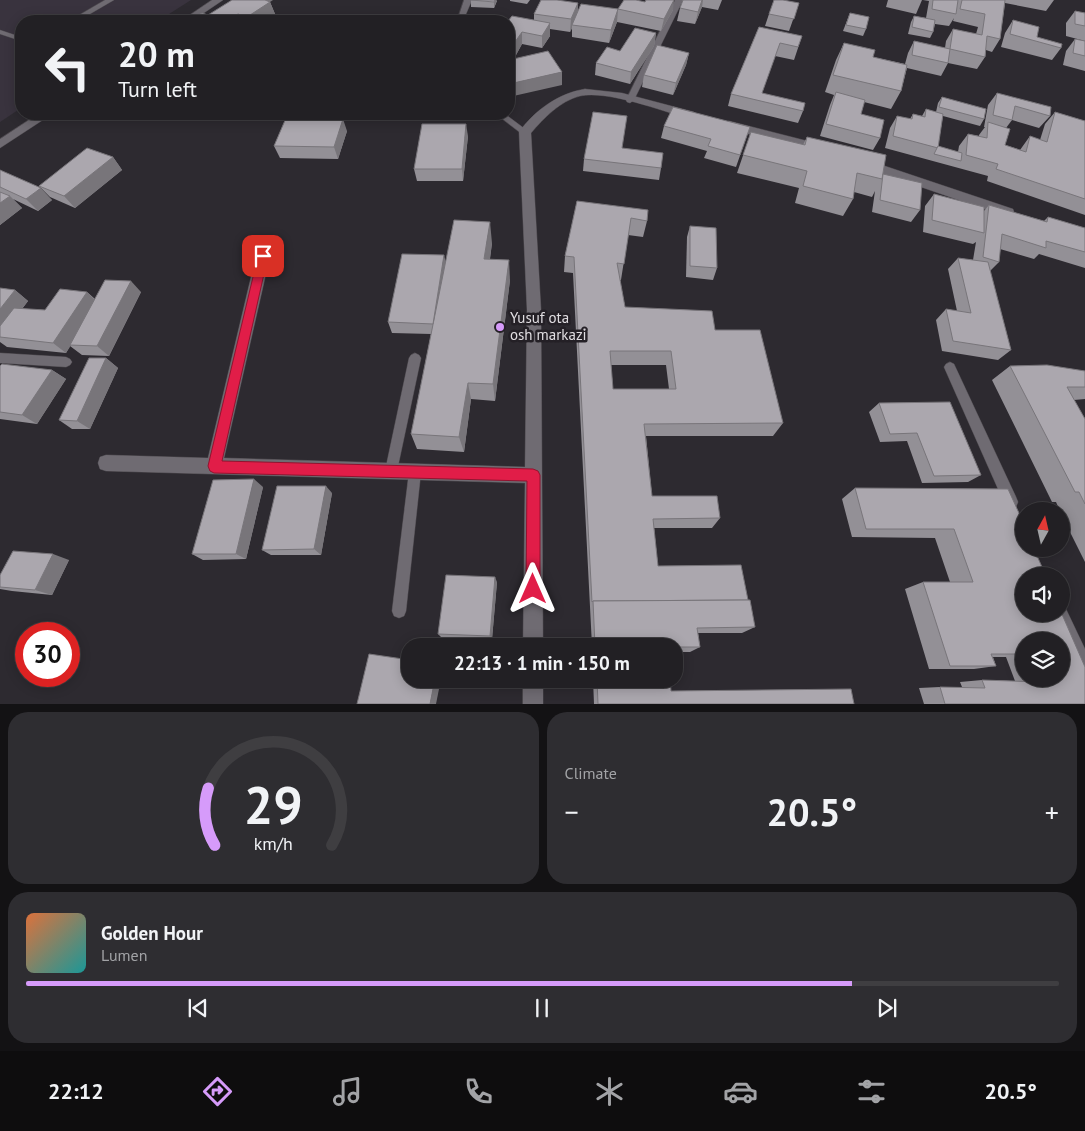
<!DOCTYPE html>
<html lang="en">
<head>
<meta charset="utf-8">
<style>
  :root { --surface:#222024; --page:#2e2d31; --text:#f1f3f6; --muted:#a2a3a6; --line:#3f3e41; --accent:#d69bfa }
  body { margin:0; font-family:"PT Sans",sans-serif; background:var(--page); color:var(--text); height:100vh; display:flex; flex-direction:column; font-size:19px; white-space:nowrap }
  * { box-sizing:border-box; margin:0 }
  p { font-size:16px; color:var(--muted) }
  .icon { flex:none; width:28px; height:28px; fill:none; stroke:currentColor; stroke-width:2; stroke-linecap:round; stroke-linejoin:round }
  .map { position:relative; height:704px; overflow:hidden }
  .side { display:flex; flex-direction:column; gap:8px; padding:8px; background:#131214; flex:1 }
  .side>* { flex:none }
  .banner { position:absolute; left:15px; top:15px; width:500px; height:105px; border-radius:20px; box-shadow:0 2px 12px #0003,0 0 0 1px var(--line); background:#222024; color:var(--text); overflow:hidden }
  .needle { width:32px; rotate:8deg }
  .tools { position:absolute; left:1015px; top:502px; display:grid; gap:10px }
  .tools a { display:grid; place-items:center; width:55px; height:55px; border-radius:50%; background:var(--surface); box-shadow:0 2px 12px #0003,0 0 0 1px var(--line); font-size:25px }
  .speed { position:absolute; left:15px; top:622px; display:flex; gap:10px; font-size:25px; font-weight:700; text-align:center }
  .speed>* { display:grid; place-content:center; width:65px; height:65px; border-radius:50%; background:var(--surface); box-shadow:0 2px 12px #0003,0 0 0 1px var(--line); line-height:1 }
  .speed .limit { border:8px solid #d22; background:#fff; color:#111 }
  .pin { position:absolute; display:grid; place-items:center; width:42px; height:42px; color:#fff; margin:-21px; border-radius:10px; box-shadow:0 2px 8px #0006 }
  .me { position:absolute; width:55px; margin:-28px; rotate:0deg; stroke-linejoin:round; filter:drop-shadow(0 0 4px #0008) }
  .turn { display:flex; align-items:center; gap:18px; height:105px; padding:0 20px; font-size:22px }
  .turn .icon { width:65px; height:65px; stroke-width:2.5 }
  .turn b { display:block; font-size:35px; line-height:42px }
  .big { font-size:38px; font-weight:600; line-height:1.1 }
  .side .widget { flex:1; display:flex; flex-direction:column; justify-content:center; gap:8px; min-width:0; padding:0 18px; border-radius:20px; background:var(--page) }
  .side .dial { align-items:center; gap:0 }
  .dial svg { height:130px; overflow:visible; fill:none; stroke:var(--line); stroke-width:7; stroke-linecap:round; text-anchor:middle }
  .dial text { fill:var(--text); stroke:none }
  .song { display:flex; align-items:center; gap:15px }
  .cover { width:60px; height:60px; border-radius:8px; background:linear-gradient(135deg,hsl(20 70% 55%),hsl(180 70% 35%)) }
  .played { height:5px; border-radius:2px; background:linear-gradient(90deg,var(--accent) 80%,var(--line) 80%) }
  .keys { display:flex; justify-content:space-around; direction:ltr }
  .heat { display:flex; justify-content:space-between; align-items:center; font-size:28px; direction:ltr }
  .side .tiles { flex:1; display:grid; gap:8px; grid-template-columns:1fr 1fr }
  .widget:last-child { grid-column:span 2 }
  .trip { position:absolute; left:401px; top:638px; width:282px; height:50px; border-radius:20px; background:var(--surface); box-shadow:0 2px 12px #0003,0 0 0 1px var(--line); font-weight:600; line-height:50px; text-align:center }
  .dock { display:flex; height:80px; justify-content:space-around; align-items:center; background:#0e0d0e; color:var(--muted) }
  .dock .icon { width:35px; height:35px }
  .dock .on { color:var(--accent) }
  .dock b { font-size:22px; color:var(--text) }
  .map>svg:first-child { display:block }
</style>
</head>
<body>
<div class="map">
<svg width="1085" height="704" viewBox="0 0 1085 704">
  <rect width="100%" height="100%" fill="#2d2a30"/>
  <path fill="#39333e" d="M0 0H191L158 21H21V108L0 122Z"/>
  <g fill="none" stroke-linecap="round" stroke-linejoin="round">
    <g stroke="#4b474c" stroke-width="1">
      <g id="lane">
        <path d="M105 0H114L78 21H69Z"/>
        <path d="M464 0H472L463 21H457Z"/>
        <path d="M675 0H683L634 100 630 103 627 102 626 100Z"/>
        <path d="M0 30 21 37V41L0 34Z"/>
        <path d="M496 114H505L529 132 525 135 522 134Z"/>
        <path d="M0 353 66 357 70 359 72 362 70 365 66 367 0 363Z"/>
        <path d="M415 353 419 355 421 358 397 471 395 475 391 477 387 475 385 471 409 358 411 355Z"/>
        <path d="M950 362 954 364 1016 497 1018 502 1016 507 1011 508 1006 507 944 367 946 364Z"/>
        <path d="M415 466 419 468 421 472 406 611 404 616 399 618 394 616 392 611 409 472 411 468Z"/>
        <path d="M1061 607 1066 609 1085 649V673L1080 671 1054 614H1061Z"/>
      </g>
    </g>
    <g stroke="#4b474c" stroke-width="1">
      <g id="street">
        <path d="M212 0H223L192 21H181Z"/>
        <path d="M585 89 622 93 694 112 696 115 690 119C662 111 608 90 580 96 560 101 544 118 531 133L541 310 543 646H523L525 483 106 471 100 469 98 463 100 457 106 455 208 458 256 256 258 252 263 251 268 252 270 256 224 458 525 467 527 310 519 132C535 110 559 93 585 89Z"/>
        <path d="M38 114H52L0 148V139Z"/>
        <path d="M729 121 827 146 829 149 823 153 725 128 723 125Z"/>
        <path d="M864 159 1013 209 1014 212 1013 215 1008 217 860 166 858 163 860 160Z"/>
        <rect x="523" y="679" width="20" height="25"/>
      </g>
    </g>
    <use href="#lane" fill="#6f6b72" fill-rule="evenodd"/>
    <use href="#street" fill="#6f6b72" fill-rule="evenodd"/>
  </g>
  <g fill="#939096" fill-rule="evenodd">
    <path d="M471 0 497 1 494 8 471 7Z"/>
    <path d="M510 0H530L527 4 510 1Z"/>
    <path d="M683 0H722L718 10 702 7 695 24 677 21 680 8Z"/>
    <path d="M888 0H922L916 14 886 7Z"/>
    <path d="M923 0H1054L1046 11 1005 3 1000 39 992 52 986 50 985 57 977 69 948 63 941 76 907 68 901 91 891 109 864 102 861 114 880 138 873 150 820 136 830 105 834 95 825 92 836 60 844 43 873 57 905 64 908 53 914 41 945 48 946 41 953 29 976 34 978 27 953 21 954 18 949 26 935 24 933 32 930 38 908 34 911 22 914 16 926 18 929 1Z"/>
    <path d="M270 2 275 14 264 21H188L208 15Z"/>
    <path d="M578 3V10L618 9 673 10 661 31 617 22 609 43 572 37V28L570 32 550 29V36L542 48 522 44 516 55 509 53V21L534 20V14Z"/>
    <path d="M799 3 789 31 765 26 769 14Z"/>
    <path d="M1075 11 1085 13V41L1066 36V23Z"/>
    <path d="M850 13 866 29 863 36 843 31Z"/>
    <path d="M1013 20 1037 37 1061 48 1052 60 1001 47 1005 33Z"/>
    <path d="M759 27 802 36 794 60 775 56 762 93 803 111 798 123 728 106 731 94Z"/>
    <path d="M656 33 654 46 630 84 595 75 596 63Z"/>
    <path d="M1075 39 1085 41V71L1063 65 1066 51Z"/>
    <path d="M689 53 686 65 673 95 642 87 644 75Z"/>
    <path d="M997 93 1050 116 1039 128 1012 120 1006 128 1005 145 1020 150 1030 136 1040 140 1045 124 1055 112 1085 121V215L987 181 988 176 885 148 890 128 897 116 910 119 913 114 922 116 926 109 936 112 938 103 942 97 984 119 980 126 943 116 938 146 958 152 959 146 968 134 979 136V135L985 127H984L988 105Z"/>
    <path d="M218 114H231L230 116Z"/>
    <path d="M664 126 750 127 736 167 704 158 707 151 661 138Z"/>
    <path d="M347 131 338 159 280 158 274 146Z"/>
    <path d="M751 132 803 145 807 137 883 174 920 210 911 222 872 212 875 191 872 197 854 192 853 199 843 216 795 203 799 188 737 173Z"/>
    <path d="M468 136 463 181H417L414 169Z"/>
    <path d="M622 148 661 168 659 180 583 171 584 159Z"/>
    <path d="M113 157 122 170 75 208 50 197 39 186Z"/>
    <path d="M0 170 52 200 38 211 13 199 22 208 0 225Z"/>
    <path d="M934 194 984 211 989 205 1044 221 1048 217 1085 228V268L1039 254 1034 259 1000 249 999 262 990 271 1011 350 998 360 942 351 936 320 946 309 957 311 948 269 958 258 973 260 976 242 973 244 923 232 925 206Z"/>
    <path d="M577 201 647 221 643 237 628 235 621 280H620L625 307 715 330 783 423 773 436H646L652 496 720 518 712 528H654L658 566 748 600 755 627 742 633H698L700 647 690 652H675V646H592L573 273 564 272 565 256ZM611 365H666L669 389H613Z"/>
    <path d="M690 226 717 268 713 280 686 277 687 237Z"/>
    <path d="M492 243 490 259 510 280 495 401 471 399 464 452 417 449 411 434 431 334 392 333 388 322 446 262Z"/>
    <path d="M0 288 15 290 28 301 22 309 45 310 87 292 95 299 141 292 109 356 82 355 70 346 66 353 7 347 0 342Z"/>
    <path d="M106 358 118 368 90 429H72L59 420Z"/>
    <path d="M0 366 52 370 66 379 37 424 0 419Z"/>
    <path d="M1010 366 1085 371V399L1074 400 1085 419V562L1061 514V511H1060L1056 502H1052L992 380Z"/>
    <path d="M879 403 981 475 968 482 922 483 907 441 880 442 869 412Z"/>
    <path d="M263 487 246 559 203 560 192 554Z"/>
    <path d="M855 488 1008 489 1085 704H924L919 688 940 687H962L960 682 982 680 1015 681 1006 657H993L996 666 974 669H929L905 589 923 582H950L935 538 852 537 842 499ZM1024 641 1061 679H1024Z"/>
    <path d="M332 493 321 555H271L262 550Z"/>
    <path d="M69 560 52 595 12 591 0 589V575Z"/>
    <path d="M497 582 492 639 441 637 438 634Z"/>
    <path d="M593 679H670L671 691 854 704H594Z"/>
  </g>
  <g fill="#78757a">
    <path d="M262 0H273L270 2 275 14 264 21H249L247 17Z"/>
    <path d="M495 0H497L494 8V2Z"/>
    <path d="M674 0 673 10 661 31 664 19Z"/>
    <path d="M702 0H703L702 7 695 24 698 12Z"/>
    <path d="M578 3V16L572 25V28L570 32 571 19Z"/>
    <path d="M618 9 617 22 609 43 611 30Z"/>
    <path d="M238 14 242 21H227Z"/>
    <path d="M550 23V36L542 48V36Z"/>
    <path d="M522 32V44L516 55 515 42Z"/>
    <path d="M656 33 654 46 630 84 631 72Z"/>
    <path d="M689 53 686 65 673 95 676 83Z"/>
    <path d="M562 72V85L509 97V84Z"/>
    <path d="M343 119 347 131 338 159 334 147Z"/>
    <path d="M466 124 468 136 463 181 462 169Z"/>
    <path d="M113 157 122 170 75 208 64 196Z"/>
    <path d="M41 188 52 200 38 211 26 199Z"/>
    <path d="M10 196 22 208 0 225V203Z"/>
    <path d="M490 222 492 243 487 279 484 259Z"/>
    <path d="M444 255 447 267 433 324Z"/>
    <path d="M509 260 510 280 495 401 493 384Z"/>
    <path d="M131 281 141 292 109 356 97 346Z"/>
    <path d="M15 290 28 301 0 337V309Z"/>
    <path d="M87 292 98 303 66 353 53 343Z"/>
    <path d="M106 358 118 368 90 429 77 421Z"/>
    <path d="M52 370 66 379 37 424 22 415Z"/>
    <path d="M468 383 471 399 464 452 459 437Z"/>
    <path d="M254 479 263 487 246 559 236 554Z"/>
    <path d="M326 486 332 493 321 555 314 549Z"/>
    <path d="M53 554 69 560 52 595 35 590Z"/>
    <path d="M495 577 497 582 492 639 490 636Z"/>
    <path d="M435 679H441L436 704H430Z"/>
  </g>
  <g fill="#aba7ae" stroke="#78757a" fill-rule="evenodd">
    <path d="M232 0H265L270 2 247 17 238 14 227 21H221L220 19 208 15Z"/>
    <path d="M471 0H495L494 2Z"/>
    <path d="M541 0H557L578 3 571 19 534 14Z"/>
    <path d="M624 0H636L645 2 646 0H674L664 19 618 9Z"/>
    <path d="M683 0H702L698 12 680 8Z"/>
    <path d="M774 0H783L799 3 794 19 769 14Z"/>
    <path d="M933 0H958L956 14 932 9Z"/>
    <path d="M962 0H1005L1000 39 987 36 985 57 950 49 948 63 912 55 914 41 950 49 953 29 982 35 985 14 960 9Z"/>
    <path d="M581 4 618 9 611 30 572 25Z"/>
    <path d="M1075 11 1085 13V26L1075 24Z"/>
    <path d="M202 13 220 19 217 21H188Z"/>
    <path d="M850 13 869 17 866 29 846 25Z"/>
    <path d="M512 16 550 23 542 36 522 32 515 42 509 41 508 21Z"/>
    <path d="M914 16 935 20 933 32 912 27Z"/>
    <path d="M462 17 478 19 477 21H459Z"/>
    <path d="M1013 20 1039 27 1037 37 1062 44 1061 48 1010 34Z"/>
    <path d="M759 27 802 36 798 47 780 43 762 93 805 103 803 111 731 94Z"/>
    <path d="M635 28 656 33 631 72 596 63 607 47 620 51Z"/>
    <path d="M1075 39 1085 41V56L1073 53Z"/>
    <path d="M844 43 875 50 873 57 907 65 901 91 833 75Z"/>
    <path d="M657 45 689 53 676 83 644 75Z"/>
    <path d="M548 51 562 72 509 84V60Z"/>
    <path d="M836 92 865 100 861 114 884 120 880 138 826 124Z"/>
    <path d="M997 93 1051 107 1050 116 1015 106 1012 120 993 115Z"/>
    <path d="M942 97 986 109 984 119 939 107Z"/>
    <path d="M673 107 750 127 740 155 708 146 711 139 664 126Z"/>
    <path d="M926 109 943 114 938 148 893 136 897 116 912 119 913 114 925 117Z"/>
    <path d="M593 112 627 116 622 148 663 153 661 168 584 159Z"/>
    <path d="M1055 112 1085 121V199L996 169 998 164 966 155 968 134 987 138 988 122 1010 129 1005 145 1026 152 1030 136 1047 142Z"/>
    <path d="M286 118 343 119 334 147 274 146Z"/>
    <path d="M422 124H466L462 169H414Z"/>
    <path d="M751 132 805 145 807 137 886 155 882 179 857 173 853 199 803 186 807 171 743 155Z"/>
    <path d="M938 146 962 153 961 161 934 154Z"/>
    <path d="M87 148 113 157 64 196 39 186Z"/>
    <path d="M0 170 41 188 26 199 0 187Z"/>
    <path d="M883 174 922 183 920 210 880 200Z"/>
    <path d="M0 192 10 196 0 203Z"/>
    <path d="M934 194 984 207V233L932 220Z"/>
    <path d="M577 201 648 210 647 221 631 218 624 264 617 263 625 307 712 311 715 330H760L783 423 644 424 652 496H717L720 518 653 519 658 566 741 565 748 600 593 601 592 602 574 257 565 256ZM610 351H671L676 389H613Z"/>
    <path d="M989 205 1047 222 1048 217 1085 228V252L1046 241V248L1002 234 999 262 983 257Z"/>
    <path d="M454 220 490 222 484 259 509 260 493 384 468 383 459 437 411 434Z"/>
    <path d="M690 226 716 228 717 268 690 266Z"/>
    <path d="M402 254 444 255 433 324 388 322Z"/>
    <path d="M958 258 988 262 1011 350 953 341 946 309 971 313Z"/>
    <path d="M105 280 131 281 97 346 70 345Z"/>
    <path d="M0 288 15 290 0 309Z"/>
    <path d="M60 289 87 292 53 343 0 337V326L14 308 45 310Z"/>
    <path d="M89 358H106L77 421 59 420Z"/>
    <path d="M2 364 52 370 22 415 0 412V366Z"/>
    <path d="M1047 365 1085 371V387H1067L1085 419V504L1079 492H1075L1010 366Z"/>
    <path d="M950 402 981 475 934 476 917 433 890 434 879 403Z"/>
    <path d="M254 479 236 554H192L213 480Z"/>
    <path d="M277 486H326L314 549 262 550Z"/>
    <path d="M855 488 1008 489 1024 524V549H1034L1046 576H1024V614H1061V612L1085 667V704H945L940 687 985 688 982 680 1041 682 1040 679H1061V641H1024V654H991L996 666H950L923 582H973L954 529H866Z"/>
    <path d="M13 551 53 554 35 590 0 587V575Z"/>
    <path d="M446 575 495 577 490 636 438 634Z"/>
    <path d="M750 600 755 627 697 628 700 647H675V646H595L593 601Z"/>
    <path d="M369 654 410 660V679H435L430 704H357Z"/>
    <path d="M597 679H670L671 691 851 689 854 704H598Z"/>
  </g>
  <path fill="#e11d48" stroke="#92132f" d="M263 252 268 256 222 461 533 469 538 471 540 475V589L538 594 533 596 528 594 526 589 527 481 214 473 210 471 208 466 258 256Z"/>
  <circle fill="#d69bfa" stroke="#242026" stroke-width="2" cx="500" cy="327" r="5"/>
  <g text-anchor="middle" stroke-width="5" stroke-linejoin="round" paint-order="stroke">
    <g font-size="15" fill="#e0dde1" stroke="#242026" text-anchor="start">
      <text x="510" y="323">Yusuf ota<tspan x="510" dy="17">osh markazi</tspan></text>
    </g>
  </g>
</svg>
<div class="tools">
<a><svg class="needle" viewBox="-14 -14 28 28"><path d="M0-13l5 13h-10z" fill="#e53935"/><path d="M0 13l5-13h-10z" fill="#a2a3a6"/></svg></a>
<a><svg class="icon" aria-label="sound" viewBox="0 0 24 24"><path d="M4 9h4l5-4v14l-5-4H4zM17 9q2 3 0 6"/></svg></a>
<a><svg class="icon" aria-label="layers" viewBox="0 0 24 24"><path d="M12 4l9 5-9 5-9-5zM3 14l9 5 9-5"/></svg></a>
</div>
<div class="speed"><div class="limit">30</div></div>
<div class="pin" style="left:263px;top:256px;background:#d93025"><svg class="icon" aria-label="arrive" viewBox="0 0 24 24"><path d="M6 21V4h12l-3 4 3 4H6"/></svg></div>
<svg class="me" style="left:533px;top:589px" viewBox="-20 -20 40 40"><path d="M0-17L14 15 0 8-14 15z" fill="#e11d48" stroke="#fff" stroke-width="4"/></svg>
<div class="trip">22:13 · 1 min · 150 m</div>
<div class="banner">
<div class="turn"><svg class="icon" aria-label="left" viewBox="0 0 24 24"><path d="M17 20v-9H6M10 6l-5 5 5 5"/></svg><div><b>20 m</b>Turn left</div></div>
</div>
</div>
<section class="side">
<div class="tiles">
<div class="widget dial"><svg viewBox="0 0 100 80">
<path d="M14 69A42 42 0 1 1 86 69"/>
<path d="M14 69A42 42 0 0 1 10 34" stroke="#d69bfa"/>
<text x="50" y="56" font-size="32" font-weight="700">29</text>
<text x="50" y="72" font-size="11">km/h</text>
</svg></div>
<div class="widget"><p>Climate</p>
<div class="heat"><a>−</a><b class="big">20.5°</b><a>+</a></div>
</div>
<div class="widget">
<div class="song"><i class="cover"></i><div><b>Golden Hour</b><p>Lumen</p></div></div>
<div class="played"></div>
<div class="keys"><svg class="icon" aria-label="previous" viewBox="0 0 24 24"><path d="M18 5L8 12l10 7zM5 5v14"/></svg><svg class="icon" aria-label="pause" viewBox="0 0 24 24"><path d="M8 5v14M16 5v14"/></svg><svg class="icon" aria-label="next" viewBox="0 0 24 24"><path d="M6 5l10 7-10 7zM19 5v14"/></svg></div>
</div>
</div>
</section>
<nav class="dock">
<b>22:12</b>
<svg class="icon on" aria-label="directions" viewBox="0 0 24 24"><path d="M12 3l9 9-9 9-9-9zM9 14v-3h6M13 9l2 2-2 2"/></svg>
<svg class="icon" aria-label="music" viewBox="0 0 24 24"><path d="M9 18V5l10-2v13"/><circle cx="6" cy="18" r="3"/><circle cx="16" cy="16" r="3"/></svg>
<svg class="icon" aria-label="phone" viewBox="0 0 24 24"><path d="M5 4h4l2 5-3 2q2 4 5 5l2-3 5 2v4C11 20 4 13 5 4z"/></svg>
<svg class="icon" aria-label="climate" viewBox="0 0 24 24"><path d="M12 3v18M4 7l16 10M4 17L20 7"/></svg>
<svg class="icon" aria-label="car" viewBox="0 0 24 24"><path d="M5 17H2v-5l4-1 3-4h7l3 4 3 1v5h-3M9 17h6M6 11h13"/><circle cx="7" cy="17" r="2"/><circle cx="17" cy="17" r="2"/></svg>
<svg class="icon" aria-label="filters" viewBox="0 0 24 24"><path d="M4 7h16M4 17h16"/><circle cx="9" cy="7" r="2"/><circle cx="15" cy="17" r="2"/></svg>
<b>20.5°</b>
</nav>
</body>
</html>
